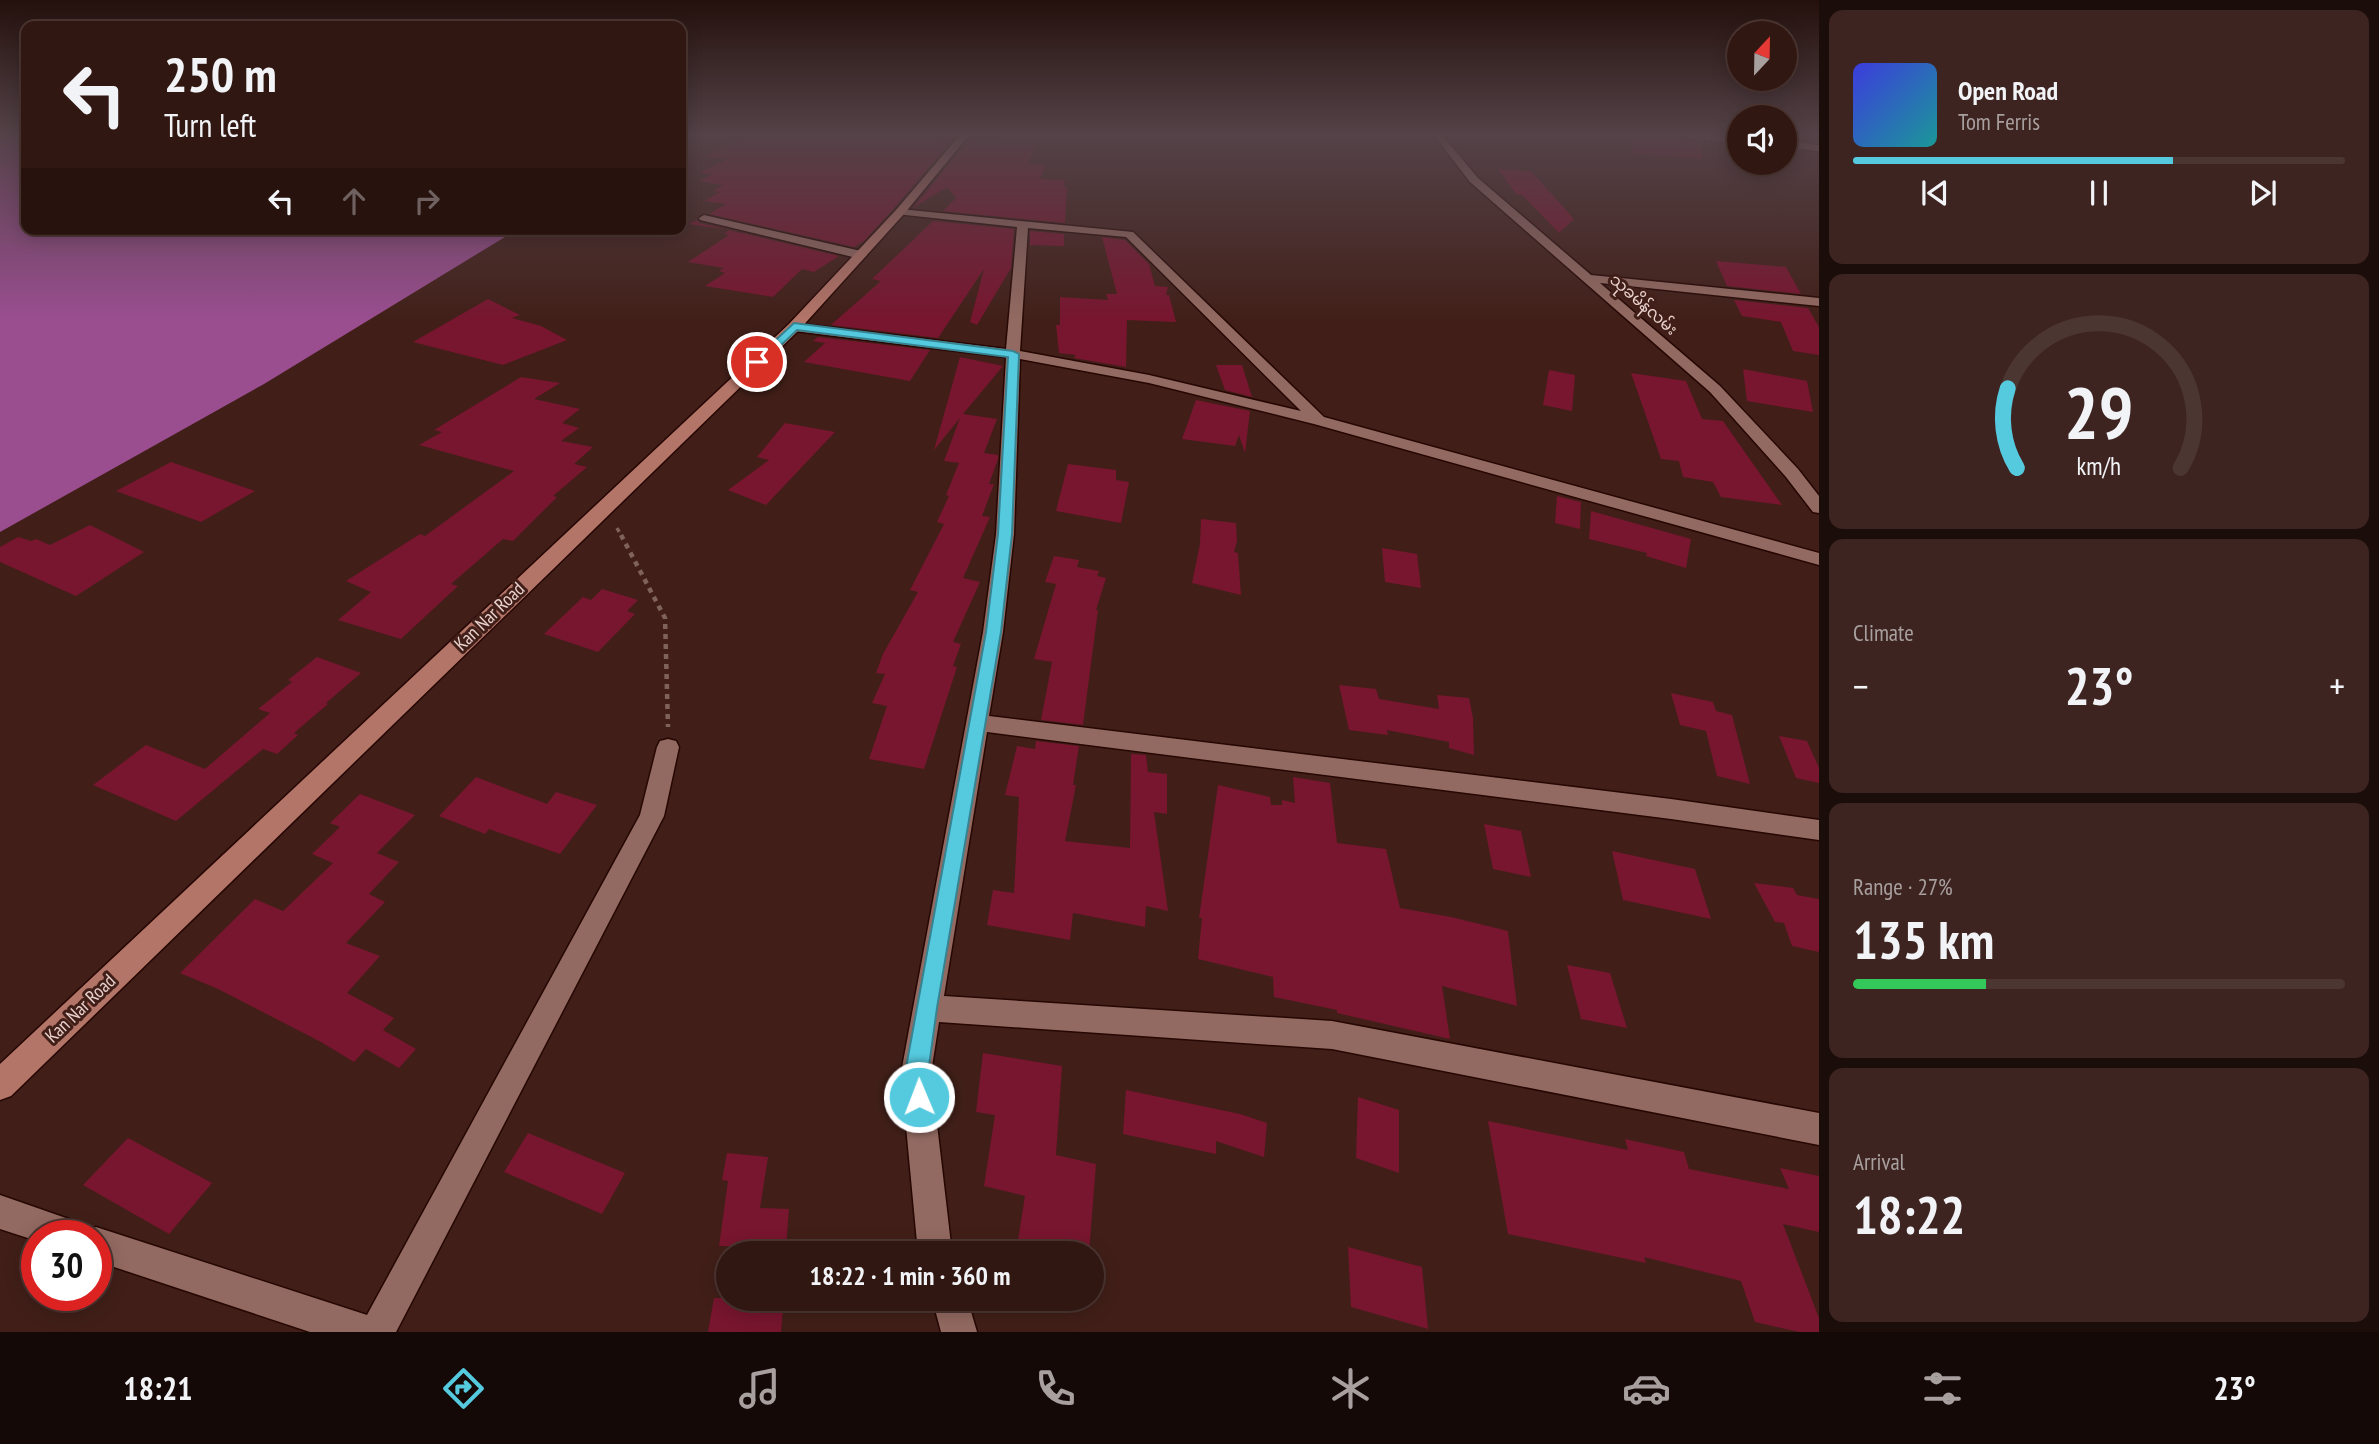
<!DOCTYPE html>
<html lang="en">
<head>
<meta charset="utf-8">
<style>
  :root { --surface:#311712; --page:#3d2420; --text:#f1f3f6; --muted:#a89f9f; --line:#4c3632; --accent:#55cadf }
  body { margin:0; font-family:"PT Sans Narrow","Noto Sans Myanmar",sans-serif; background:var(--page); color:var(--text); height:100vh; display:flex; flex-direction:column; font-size:26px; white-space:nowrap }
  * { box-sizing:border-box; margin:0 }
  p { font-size:23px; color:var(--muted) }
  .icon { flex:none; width:38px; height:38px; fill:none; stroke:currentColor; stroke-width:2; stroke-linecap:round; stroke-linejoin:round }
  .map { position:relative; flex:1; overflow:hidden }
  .drawer { display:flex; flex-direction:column; gap:10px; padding:10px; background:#1b0d0a; width:560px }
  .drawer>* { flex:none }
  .hud { position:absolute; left:21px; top:21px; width:665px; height:214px; border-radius:14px; box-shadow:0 4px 18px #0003,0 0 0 2px var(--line); background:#311712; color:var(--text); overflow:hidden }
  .needle { width:46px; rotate:22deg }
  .buttons { position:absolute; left:1727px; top:21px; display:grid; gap:14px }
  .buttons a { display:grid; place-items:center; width:70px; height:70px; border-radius:50%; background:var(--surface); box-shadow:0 4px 18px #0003,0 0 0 2px var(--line); font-size:35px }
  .speed { position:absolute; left:21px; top:1220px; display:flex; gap:14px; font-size:35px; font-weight:700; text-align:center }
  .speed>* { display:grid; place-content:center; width:91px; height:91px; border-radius:50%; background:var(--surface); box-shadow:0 4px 18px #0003,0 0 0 2px var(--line); line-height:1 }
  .speed .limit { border:10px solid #d22; background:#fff; color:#111 }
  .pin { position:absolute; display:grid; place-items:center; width:60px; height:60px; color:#fff; margin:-30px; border:4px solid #fff; border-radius:50%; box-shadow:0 2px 7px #0007 }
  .me { position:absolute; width:77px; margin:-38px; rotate:359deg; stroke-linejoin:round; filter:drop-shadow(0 0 5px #0008) }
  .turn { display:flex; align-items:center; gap:24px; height:147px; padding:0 28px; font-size:32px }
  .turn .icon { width:91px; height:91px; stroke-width:2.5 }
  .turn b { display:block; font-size:49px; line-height:60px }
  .lanes { display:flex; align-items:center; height:66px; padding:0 28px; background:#0003; justify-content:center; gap:35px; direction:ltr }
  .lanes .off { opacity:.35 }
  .big { font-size:52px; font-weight:700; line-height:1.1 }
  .drawer .tile { flex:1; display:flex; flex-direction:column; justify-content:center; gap:10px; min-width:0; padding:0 24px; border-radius:14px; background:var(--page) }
  .drawer .dial { align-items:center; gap:0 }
  .dial svg { height:182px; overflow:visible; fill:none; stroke:var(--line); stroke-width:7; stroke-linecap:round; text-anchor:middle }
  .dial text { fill:var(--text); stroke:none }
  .song { display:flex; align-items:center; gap:21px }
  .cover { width:84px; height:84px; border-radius:10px; background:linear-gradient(135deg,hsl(240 70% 55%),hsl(180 70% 35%)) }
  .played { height:7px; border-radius:4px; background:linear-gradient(90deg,var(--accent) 65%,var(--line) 65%) }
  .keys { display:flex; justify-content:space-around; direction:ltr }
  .heat { display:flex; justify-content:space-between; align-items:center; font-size:38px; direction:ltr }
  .charge { height:10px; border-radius:5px; background:linear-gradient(90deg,#34c759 27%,var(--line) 0) }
  .trip { position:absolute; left:716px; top:1241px; width:388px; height:70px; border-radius:35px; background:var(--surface); box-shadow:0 4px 18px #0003,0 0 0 2px var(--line); font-weight:700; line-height:70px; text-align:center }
  .tab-bar { display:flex; height:112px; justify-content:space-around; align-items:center; background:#140907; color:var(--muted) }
  .tab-bar .icon { width:49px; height:49px }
  .tab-bar .active { color:var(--accent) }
  .tab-bar b { font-size:32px; color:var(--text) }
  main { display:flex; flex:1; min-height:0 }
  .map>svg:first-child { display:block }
</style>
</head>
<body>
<main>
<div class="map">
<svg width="1819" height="1332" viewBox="0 0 1819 1332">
  <rect width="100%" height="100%" fill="#411f18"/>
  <path fill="#9a4e90" d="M0 135H26V229H518L264 384 0 532Z"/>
  <g fill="#78152f">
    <path d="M747 135H943L937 139 952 140 894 208 864 241 854 247 709 214 726 204 704 201 720 192 713 191 723 185 699 181 712 175 700 172 728 159 705 156Z"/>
    <path d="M1632 135H1681L1687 140 1702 142V159L1631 153Z"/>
    <path d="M968 141 1036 145 1028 164 1046 165 1040 179 1065 180 1064 187H1067L1065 223 943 211 956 198 947 187 913 208Z"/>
    <path d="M1498 169 1531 171 1574 219 1559 233 1522 195 1516 194Z"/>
    <path d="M697 220 699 223 839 256 814 272 802 269 773 297 705 286 725 273 719 271 724 268 688 262 729 235 724 234 729 230 689 224Z"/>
    <path d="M933 221 1014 229 1011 268 977 325 970 322 984 269 938 338 831 325 881 281 872 279Z"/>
    <path d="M1030 231 1064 234V246L1030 245Z"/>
    <path d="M1102 237 1125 240 1149 264 1155 286 1168 287 1166 295H1169L1176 322 1127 320 1126 367 1074 358 1076 355 1059 353 1056 325H1060V297L1108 300 1106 294H1117Z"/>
    <path d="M1716 261 1786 267 1801 294 1727 286Z"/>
    <path d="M488 299 520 315 512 318 541 326 567 340 503 365 413 342Z"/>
    <path d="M1734 300 1808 308 1819 327V355L1793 351 1781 322 1742 316Z"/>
    <path d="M818 337 930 350 910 381 804 362 825 343 813 341Z"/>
    <path d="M960 357 1003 366 963 414 997 419 984 453 998 455V459L989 484H994L982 516 990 517 963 578 980 582 953 642 961 644 953 666 957 667 924 769 869 759 887 706 872 703 885 674 876 673 883 654 918 592 910 590 944 524 937 522 949 496 946 495 959 463 944 461 960 418 934 450Z"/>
    <path d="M1216 365H1242L1252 397 1225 390Z"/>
    <path d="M1743 369 1807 381 1813 412 1747 401Z"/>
    <path d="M1549 370 1575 375 1572 411 1543 405Z"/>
    <path d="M1631 373 1686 381 1702 419 1723 421 1782 505 1721 497 1713 482 1683 477 1679 461 1661 459Z"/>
    <path d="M521 377 560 383 534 399 580 409 562 423 579 428 561 441 593 447 574 464 587 467 553 496 557 497 513 541 503 539 451 584 458 586 401 639 338 620 371 592 346 581 420 534 425 536 514 471 419 445 442 432 434 430Z"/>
    <path d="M1196 400 1250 411 1245 453 1239 435 1235 446 1182 439Z"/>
    <path d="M785 423 835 432 766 505 728 490 769 460 757 457Z"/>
    <path d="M171 462 255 491 201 522 116 491Z"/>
    <path d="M1068 464 1116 470V480L1129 482 1121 523 1056 511Z"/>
    <path d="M1557 496 1581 502 1580 529 1555 523Z"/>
    <path d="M1591 511 1691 539 1686 568 1646 556 1647 553 1589 539Z"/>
    <path d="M1201 519 1236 523 1237 541 1234 552 1238 553 1241 595 1192 583 1200 544Z"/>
    <path d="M90 525 144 552 76 596 0 562V547L18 537 31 541 36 539 50 545Z"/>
    <path d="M1382 548 1417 554 1421 588 1385 582Z"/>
    <path d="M1054 556 1079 560 1077 567 1099 571 1097 576 1106 578 1096 610H1098L1083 725 1041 720 1052 662 1034 659 1056 584 1045 582Z"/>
    <path d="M602 589 638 600 627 611 635 614 598 652 544 634 583 597 591 600Z"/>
    <path d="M317 657 361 673 326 703 328 704 294 733 298 735 277 754 263 749 176 821 93 785 146 745 205 769 270 713 258 709 292 682 288 680Z"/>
    <path d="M1339 685 1376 689 1379 699 1439 709 1437 695 1469 698 1473 718 1474 755 1449 748V742L1387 730 1388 735 1349 730Z"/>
    <path d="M1671 693 1713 702 1716 711 1732 715 1750 784 1717 776 1706 731 1680 725Z"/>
    <path d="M1779 736 1807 741 1819 768V783L1796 778Z"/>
    <path d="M1036 741 1079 746 1073 785H1076L1065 841 1130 848 1131 754 1146 755 1148 772 1167 774V814L1154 812 1168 911 1146 906 1145 927 1073 913 1070 940 987 925 993 890 1014 893 1019 797 1005 795 1017 746 1035 749Z"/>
    <path d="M476 777 547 804 556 792 597 805 560 854 489 829 485 834 439 816Z"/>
    <path d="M1293 777 1330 783 1337 843 1386 849 1400 908 1451 917 1508 931 1517 1006 1442 986 1450 1039 1337 1013V1010L1274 997 1273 977 1198 959 1202 918H1199L1218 785 1270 797 1271 805H1282V800L1295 803Z"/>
    <path d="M360 794 415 815 377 853 399 862 369 894 385 902 346 943 380 956 347 993 394 1018 383 1030 416 1049 399 1068 366 1049 354 1062 321 1042 218 989 180 973 255 899 283 911 333 863 312 854 340 827 330 823Z"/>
    <path d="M1484 824 1521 831 1531 877 1493 869Z"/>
    <path d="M1612 851 1695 869 1711 919 1623 900Z"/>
    <path d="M1754 883 1793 888 1797 895 1819 899V952L1792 946 1784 923 1775 922Z"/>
    <path d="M1567 965 1610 973 1627 1028 1581 1019Z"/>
    <path d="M983 1053 1062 1066 1056 1155 1096 1164 1089 1253H1016L1025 1196 984 1186 995 1115 976 1112Z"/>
    <path d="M1126 1090 1240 1114 1267 1123 1264 1157 1216 1141V1154L1123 1134Z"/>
    <path d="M1358 1097 1399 1110V1173L1356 1158Z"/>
    <path d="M1488 1121 1628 1150 1625 1139 1684 1152 1689 1169 1789 1189 1780 1168 1819 1176V1232L1783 1224 1819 1318V1332H1799L1755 1322 1741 1281 1644 1257 1646 1263 1508 1234Z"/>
    <path d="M528 1133 625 1173 602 1214 504 1172Z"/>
    <path d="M128 1138 212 1183 169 1234 83 1185Z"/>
    <path d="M727 1153 768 1157 760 1208 789 1209 786 1247 719 1246 728 1181 722 1180Z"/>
    <path d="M1348 1247 1422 1267 1428 1329 1351 1307Z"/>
    <path d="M714 1298H784L781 1332H708Z"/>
  </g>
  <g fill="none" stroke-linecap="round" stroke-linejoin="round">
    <g stroke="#260703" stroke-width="3">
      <g id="minor">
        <path d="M1434 135H1442L1478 178 1591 275 1819 298V306L1600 283 1720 386 1798 469 1819 496V513L1813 512 1786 477 1710 392 1470 182Z"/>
        <path d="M1683 135 1740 137V143L1688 138Z"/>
        <path d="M1785 141 1819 145V151L1785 147Z"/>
        <path d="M900 209 1133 232 1324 417 1819 553V565L1314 424 1149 383 1020 359 1014 534 1003 632 989 716 1671 799 1819 820V840L1671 819 987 732 944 996 1332 1021 1819 1113V1145L1332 1049 939 1022 931 1073 952 1253H918L901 1073 983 632 996 534 1006 357 794 331 787 327 794 323 1006 349 1017 227 896 214V210ZM1028 228 1126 237 1301 411 1149 375 1020 351Z"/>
        <path d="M704 215 861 251 867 255 861 259 700 220 699 218Z"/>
        <path d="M668 739 676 741 679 747 664 816 396 1332H310L96 1261V1236H37V1241L0 1229V1195L83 1224 86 1231 96 1227 367 1315 640 815 657 747 660 741Z"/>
        <path d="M932 1298H967L977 1332H941Z"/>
      </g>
    </g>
    <g stroke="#260703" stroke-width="3">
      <path id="major" d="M960 135H969L904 214 799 330 11 1096 0 1100V1064L789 324 896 210Z"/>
    </g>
    <path stroke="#80625c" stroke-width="3.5" stroke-dasharray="4.5 4.5" stroke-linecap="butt" d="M617 528 622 537"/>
    <path stroke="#80625c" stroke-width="4.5" stroke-dasharray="5 5" stroke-linecap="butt" d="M621 535 665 618 668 727"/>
    <use href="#minor" fill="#936a61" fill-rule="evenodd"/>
    <use href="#major" fill="#b47569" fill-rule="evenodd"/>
  </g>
  <linearGradient id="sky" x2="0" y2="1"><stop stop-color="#24110d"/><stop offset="0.42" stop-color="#544248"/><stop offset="1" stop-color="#544248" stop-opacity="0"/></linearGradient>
  <rect width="1819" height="321" fill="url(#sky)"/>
  <path fill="#55cadf" stroke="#378391" stroke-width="2" d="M794 323 1013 351 1019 354 1012 534 1001 632 937 1008 928 1073 930 1097 927 1106 919 1109 910 1106 905 1073 986 632 998 534 1008 357 797 330 761 364H754V360Z"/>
  <g text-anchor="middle" stroke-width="6" stroke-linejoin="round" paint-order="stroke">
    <g font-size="16" fill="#e9d2cd" stroke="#411f18">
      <text transform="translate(1644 304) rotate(41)" y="6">သုခမိန်လမ်း</text>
    </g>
    <g font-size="19" fill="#e9d2cd" stroke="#411f18">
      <text transform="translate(489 616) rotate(-44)" y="7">Kan Nar Road</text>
      <text transform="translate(80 1008) rotate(-44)" y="7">Kan Nar Road</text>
    </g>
  </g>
</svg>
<div class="buttons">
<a><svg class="needle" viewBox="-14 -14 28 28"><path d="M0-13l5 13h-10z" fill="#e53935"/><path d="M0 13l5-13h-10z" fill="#a89f9f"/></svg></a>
<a><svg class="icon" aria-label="sound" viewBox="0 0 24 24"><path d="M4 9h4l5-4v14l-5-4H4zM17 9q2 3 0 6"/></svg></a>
</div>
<div class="speed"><div class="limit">30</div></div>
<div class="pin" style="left:757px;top:362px;background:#d93025"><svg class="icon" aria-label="arrive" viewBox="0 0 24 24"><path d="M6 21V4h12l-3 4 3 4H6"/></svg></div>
<svg class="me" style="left:919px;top:1097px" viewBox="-20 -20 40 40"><circle r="17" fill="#55cadf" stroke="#fff" stroke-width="3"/><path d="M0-11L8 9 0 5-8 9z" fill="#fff"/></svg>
<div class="trip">18:22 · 1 min · 360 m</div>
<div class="hud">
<div class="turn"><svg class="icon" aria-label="left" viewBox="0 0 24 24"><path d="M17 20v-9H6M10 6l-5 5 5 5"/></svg><div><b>250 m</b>Turn left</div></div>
<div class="lanes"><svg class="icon" aria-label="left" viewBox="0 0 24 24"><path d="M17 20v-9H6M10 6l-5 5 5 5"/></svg><svg class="icon off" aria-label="ahead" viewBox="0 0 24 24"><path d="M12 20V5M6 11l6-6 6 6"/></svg><svg class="icon off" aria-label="right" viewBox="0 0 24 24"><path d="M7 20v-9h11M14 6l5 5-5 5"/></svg></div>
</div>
</div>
<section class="drawer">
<div class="tile">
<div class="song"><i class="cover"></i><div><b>Open Road</b><p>Tom Ferris</p></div></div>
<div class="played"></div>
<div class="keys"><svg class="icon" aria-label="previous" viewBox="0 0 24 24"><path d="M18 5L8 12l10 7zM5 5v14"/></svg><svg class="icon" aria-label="pause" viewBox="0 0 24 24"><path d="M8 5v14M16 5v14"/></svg><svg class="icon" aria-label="next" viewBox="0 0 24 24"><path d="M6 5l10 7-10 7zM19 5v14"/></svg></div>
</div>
<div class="tile dial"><svg viewBox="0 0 100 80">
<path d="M14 69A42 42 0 1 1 86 69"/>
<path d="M14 69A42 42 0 0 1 10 34" stroke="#55cadf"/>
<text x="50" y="56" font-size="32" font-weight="700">29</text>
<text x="50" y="72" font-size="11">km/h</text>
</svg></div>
<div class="tile"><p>Climate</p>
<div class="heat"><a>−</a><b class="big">23°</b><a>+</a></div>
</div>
<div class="tile"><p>Range · 27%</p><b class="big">135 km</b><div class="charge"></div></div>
<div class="tile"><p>Arrival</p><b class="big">18:22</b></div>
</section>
</main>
<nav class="tab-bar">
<b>18:21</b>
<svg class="icon active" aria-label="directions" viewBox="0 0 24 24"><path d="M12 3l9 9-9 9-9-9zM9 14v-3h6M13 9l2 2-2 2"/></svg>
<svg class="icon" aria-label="music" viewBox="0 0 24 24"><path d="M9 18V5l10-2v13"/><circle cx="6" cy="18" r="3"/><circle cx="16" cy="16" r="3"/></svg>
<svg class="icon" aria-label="phone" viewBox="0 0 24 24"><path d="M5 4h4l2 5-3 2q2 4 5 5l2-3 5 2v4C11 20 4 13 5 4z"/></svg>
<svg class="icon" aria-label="climate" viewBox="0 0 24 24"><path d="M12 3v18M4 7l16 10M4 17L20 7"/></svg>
<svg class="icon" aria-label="car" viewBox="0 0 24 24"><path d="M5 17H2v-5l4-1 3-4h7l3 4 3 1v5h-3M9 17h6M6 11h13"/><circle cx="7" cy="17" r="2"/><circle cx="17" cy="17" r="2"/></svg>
<svg class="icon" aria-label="filters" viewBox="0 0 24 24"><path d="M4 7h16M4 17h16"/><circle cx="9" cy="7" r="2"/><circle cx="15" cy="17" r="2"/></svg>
<b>23°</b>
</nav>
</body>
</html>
